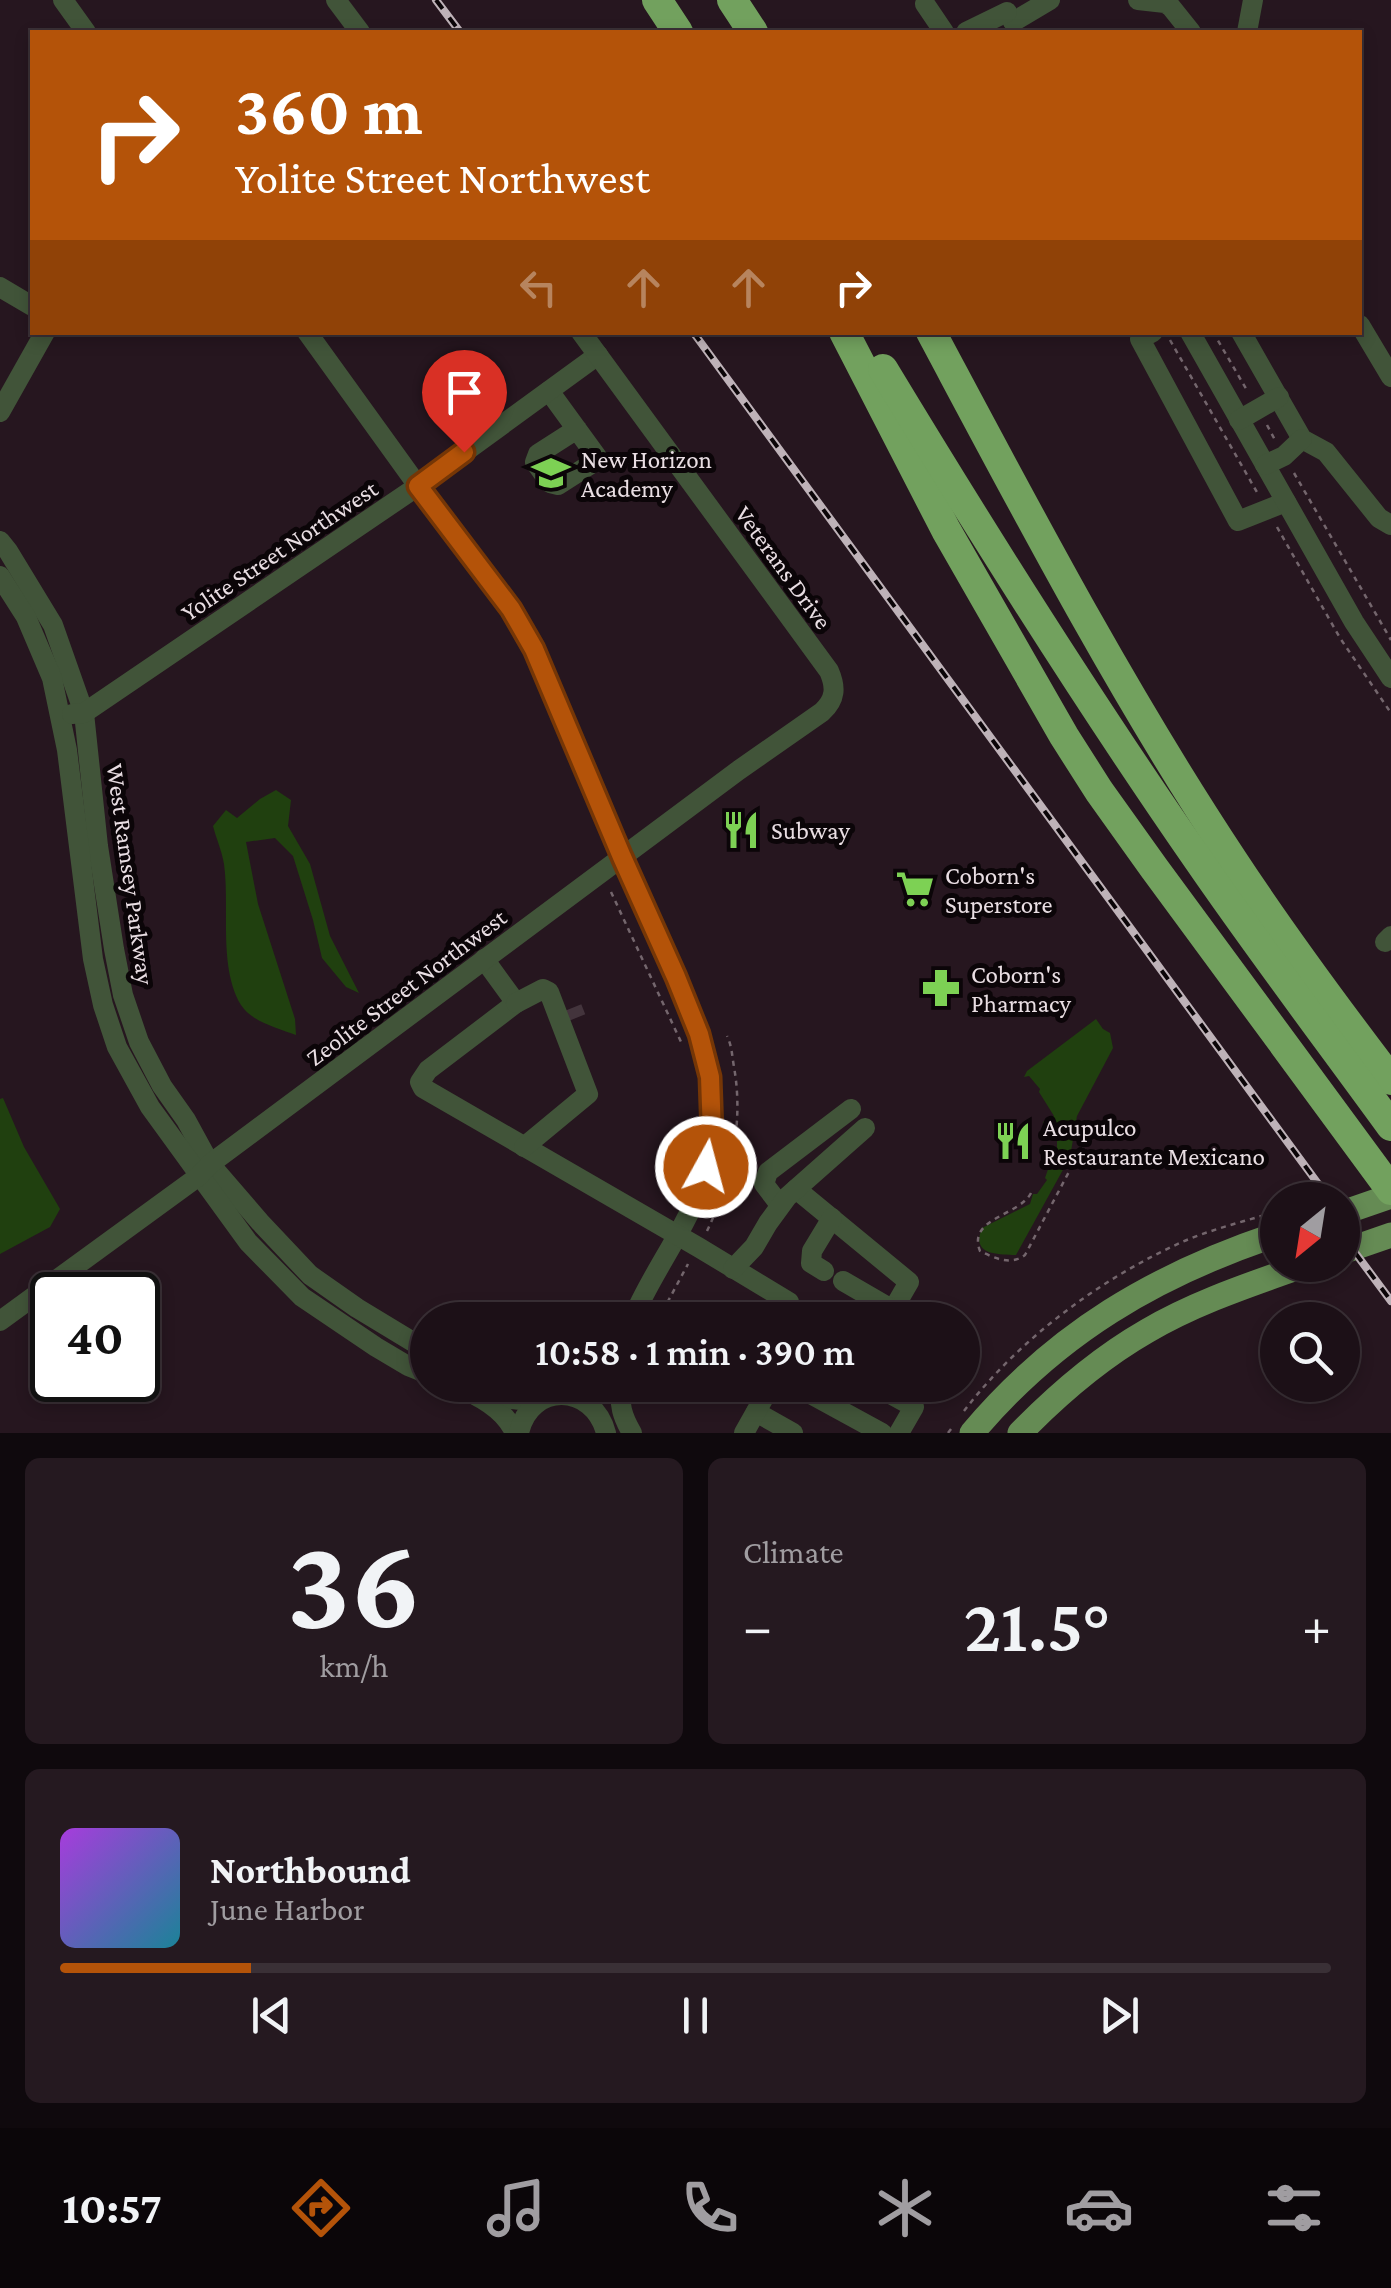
<!DOCTYPE html>
<html lang="en">
<head>
<meta charset="utf-8">
<style>
  :root { --surface:#1c1017; --page:#251920; --text:#f1f3f6; --muted:#a09da1; --line:#3a3036; --accent:#b45309 }
  body { margin:0; font-family:"Crimson Pro",serif; background:var(--page); color:var(--text); height:100vh; display:flex; flex-direction:column; font-size:38px; white-space:nowrap }
  * { box-sizing:border-box; margin:0 }
  p { font-size:32px; color:var(--muted) }
  .icon { flex:none; width:55px; height:55px; fill:none; stroke:currentColor; stroke-width:2; stroke-linecap:round; stroke-linejoin:round }
  .map { position:relative; height:1433px; overflow:hidden }
  .drawer { display:flex; flex-direction:column; gap:25px; padding:25px; background:#0f090d; flex:1 }
  .drawer>* { flex:none }
  .hud { position:absolute; left:30px; top:30px; width:1332px; height:305px; border-radius:0px; box-shadow:0 5px 15px #0003,0 0 0 2px var(--line); background:#b45309; color:#fff; overflow:hidden }
  .needle { width:65px; rotate:210deg }
  .tools { position:absolute; left:1260px; top:1182px; display:grid; gap:20px }
  .tools a { display:grid; place-items:center; width:100px; height:100px; border-radius:50%; background:var(--surface); box-shadow:0 5px 15px #0003,0 0 0 2px var(--line); font-size:50px }
  .speed { position:absolute; left:30px; top:1272px; display:flex; gap:20px; font-size:50px; font-weight:700; text-align:center }
  .speed>* { display:grid; place-content:center; width:130px; height:130px; border-radius:50%; background:var(--surface); box-shadow:0 5px 15px #0003,0 0 0 2px var(--line); line-height:1 }
  .speed .limit { border:5px solid #111; border-radius:15px; background:#fff; color:#111 }
  .pin { position:absolute; display:grid; place-items:center; width:85px; height:85px; color:#fff; margin:-102px -42px; border-radius:50% 50% 50% 0; rotate:-45deg; box-shadow:0 0 10px #0007 }
  .pin .icon { rotate:45deg }
  .me { position:absolute; width:110px; margin:-55px; rotate:7deg; stroke-linejoin:round; filter:drop-shadow(0 0 8px #0008) }
  .turn { display:flex; align-items:center; gap:35px; height:210px; padding:0 40px; font-size:45px }
  .turn .icon { width:130px; height:130px; stroke-width:2.5 }
  .turn b { display:block; font-size:70px; line-height:85px }
  .lanes { display:flex; align-items:center; height:95px; padding:0 40px; background:#0003; justify-content:center; gap:50px; direction:ltr }
  .lanes .off { opacity:.35 }
  .big { font-size:75px; font-weight:600; line-height:1.1 }
  .drawer .card { flex:1; display:flex; flex-direction:column; justify-content:center; gap:15px; min-width:0; padding:0 35px; border-radius:15px; background:var(--page) }
  .drawer .dial { align-items:center; gap:0 }
  .dial b { font-size:130px; line-height:1 }
  .song { display:flex; align-items:center; gap:30px }
  .cover { width:120px; height:120px; border-radius:15px; background:linear-gradient(135deg,hsl(280 70% 55%),hsl(190 70% 35%)) }
  .played { height:10px; border-radius:5px; background:linear-gradient(90deg,var(--accent) 15%,var(--line) 15%) }
  .keys { display:flex; justify-content:space-around; direction:ltr }
  .heat { display:flex; justify-content:space-between; align-items:center; font-size:55px; direction:ltr }
  .drawer .tiles { flex:1; display:grid; gap:25px; grid-template-columns:1fr 1fr }
  .card:last-child { grid-column:span 2 }
  .trip { position:absolute; left:410px; top:1302px; width:570px; height:100px; border-radius:50px; background:var(--surface); box-shadow:0 5px 15px #0003,0 0 0 2px var(--line); font-weight:600; line-height:100px; text-align:center }
  .dock { display:flex; height:160px; justify-content:space-around; align-items:center; background:#0b0609; color:var(--muted) }
  .dock .icon { width:70px; height:70px }
  .dock .selected { color:var(--accent) }
  .dock b { font-size:45px; color:var(--text) }
  .map>svg:first-child { display:block }
</style>
</head>
<body>
<div class="map">
<svg width="1391" height="1433" viewBox="0 0 1391 1433">
  <rect width="100%" height="100%" fill="#26161f"/>
  <g fill="#20400f">
    <path d="M276 790 291 800 288 826 310 864 330 936 359 993 346 987 322 958 313 920 293 856 275 838 246 842 258 904 295 1019 296 1035C278 1028 252 1022 241 1005 218 967 230 907 224 864 222 851 216 838 213 826L226 810 237 818 260 799Z"/>
    <path d="M1096 1019 1103 1029 1110 1033 1113 1048 1077 1116 1070 1157 1016 1255C996 1254 971 1255 982 1228L1030 1204 1033 1194H1037L1047 1180 1045 1178 1054 1152 1057 1151V1140L1049 1137 1043 1122 1054 1116 1039 1092 1040 1089 1029 1076 1024 1077 1027 1071Z"/>
    <path d="M3 1098 24 1147 60 1209 50 1227 0 1254V1099Z"/>
  </g>
  <g fill="none" stroke-linecap="round" stroke-linejoin="round">
    <path stroke="#43343c" stroke-width="20" stroke-dasharray="20 10" stroke-linecap="butt" d="M572 1008 576 1018"/>
    <g stroke="#74666d" stroke-width="2.5" stroke-dasharray="5 5" stroke-linecap="butt">
      <path d="M1213 332 1248 392"/>
      <path d="M1170 340 1258 494"/>
      <path d="M1267 425 1275 440"/>
      <path d="M1294 473 1391 640"/>
      <path d="M1277 527 1340 638 1391 713"/>
      <path d="M611 892 682 1044"/>
      <path d="M1031 1193C1019 1216 967 1218 980 1251 994 1258 1011 1266 1025 1255L1090 1132"/>
      <path d="M1315 1200 1333 1195"/>
      <path d="M707 1231C731 1181 744 1123 734 1067 732 1056 732 1046 727 1036"/>
      <path d="M658 1320 688 1264"/>
      <path d="M964 1411C1019 1339 1100 1279 1182 1242 1212 1229 1246 1221 1278 1211"/>
      <path d="M948 1433 954 1425"/>
    </g>
    <g stroke="#415439" stroke-width="20">
      <path d="M63 0 86 32"/>
      <path d="M336 0 360 32"/>
      <path d="M1138 0 1165 3 1171 7 1191 32"/>
      <path d="M925 4 944 32"/>
      <path d="M1013 22 1050 0"/>
      <path d="M966 32 1007 12"/>
      <path d="M1247 32 1253 0"/>
      <path d="M0 287 32 306"/>
      <path d="M1360 325 1391 377"/>
      <path d="M307 332 418 486 511 609 534 649 699 1034C718 1100 718 1161 684 1223 667 1256 646 1286 632 1320"/>
      <path d="M1153 332 1140 339 1238 521 1286 502"/>
      <path d="M1190 332 1354 622 1391 678"/>
      <path d="M1241 332 1302 439 1326 452 1379 518 1391 525"/>
      <path d="M549 391 597 457 594 462 558 485 550 483 535 462 538 454 577 429"/>
      <path d="M0 412 45 332"/>
      <path d="M1239 420 1279 397"/>
      <path d="M1265 465 1284 456 1302 439"/>
      <path d="M0 541 8 551 53 625 84 713 98 846 114 949 123 995 139 1042 162 1086 186 1120 210 1164 260 1222 310 1275 357 1308 428 1351"/>
      <path d="M0 576 26 617 52 678 67 750 93 959 103 1005 117 1047 150 1107 248 1242 302 1297 376 1347 408 1366 428 1374"/>
      <path d="M72 714 84 713 418 486 598 355"/>
      <path d="M1385 942 1391 936"/>
      <path d="M484 959 516 1003 428 1070 420 1082 423 1088 698 1247 789 1302 792 1320"/>
      <path d="M516 1003 543 989 549 992 588 1094 524 1147"/>
      <path d="M796 1189 909 1282 887 1320"/>
      <path d="M780 1205 764 1184 768 1172 851 1109"/>
      <path d="M733 1269 754 1247 768 1223 787 1197 865 1128"/>
      <path d="M824 1271 811 1263 812 1251 832 1218"/>
      <path d="M843 1281 893 1310"/>
      <path d="M0 1321 199 1176 210 1164 739 770 822 712C836 699 836 687 829 671L581 332"/>
      <path d="M454 1385C478 1396 504 1408 515 1433"/>
      <path d="M486 1385 512 1399 538 1402"/>
      <path d="M621 1385C619 1405 622 1416 632 1433"/>
      <path d="M794 1385 882 1433"/>
      <path d="M874 1385 914 1407 899 1433"/>
      <path d="M756 1412 793 1433"/>
      <path d="M519 1433C530 1382 593 1383 606 1433"/>
      <path d="M744 1433 771 1385"/>
    </g>
    <g stroke="#658b54" stroke-width="25">
      <path d="M1342 1213 1391 1196"/>
      <path d="M1342 1252 1391 1235"/>
      <path d="M972 1433C1056 1333 1155 1275 1278 1234"/>
      <path d="M1020 1433C1058 1394 1100 1358 1147 1331 1196 1302 1252 1284 1305 1265"/>
    </g>
    <g stroke="#72a15e" stroke-width="30">
      <path d="M657 0 678 32"/>
      <path d="M732 0 753 32"/>
      <path d="M844 332 946 530 1064 736 1099 791 1154 868 1391 1190"/>
      <path d="M931 332C1026 510 1120 690 1232 859 1282 935 1336 1008 1391 1080"/>
      <path d="M883 369C984 536 1088 701 1199 861 1261 951 1327 1038 1391 1126"/>
    </g>
    <g stroke="#beb2b8" stroke-width="8">
      <g id="rail">
        <path d="M436 0 460 32"/>
        <path d="M693 332 1330 1200"/>
        <path d="M1342 1235 1391 1301"/>
      </g>
    </g>
    <use href="#rail" stroke="#0b0508" stroke-width="4" stroke-dasharray="11" stroke-linecap="butt"/>
  </g>
  <g fill="none" stroke-linecap="round" stroke-linejoin="round">
    <g stroke="#753606" stroke-width="25">
      <path id="route" d="M464 452 418 486 511 609 534 649 622 857 676 977 699 1034 710 1077 712 1134 706 1167"/>
    </g>
    <use href="#route" stroke="#b45309" stroke-width="18"/>
  </g>
  <defs>
    <g id="school-bare" transform="scale(3)"><path d="M0-5L7-2L0 1L-7-2ZM-4 1L0 2.5L4 1V4Q0 6-4 4Z" fill="#7dd154" stroke="#0b0508" stroke-width="2.5" paint-order="stroke"/></g>
    <g id="restaurant-bare" transform="scale(3)"><path d="M-5-6h1v4h1v-4h1v4h1v-4h1v5L-1.5 .5V6h-2V.5L-5-1ZM5-6V6H3V1.5H1.5Q1.5-4 5-6Z" fill="#7dd154" stroke="#0b0508" stroke-width="2.5" paint-order="stroke"/></g>
    <g id="supermarket-bare" transform="scale(3)"><path d="M-6-5.5h2.5l.6 2H6L4.5 2H-2.5L-4.4-4H-6ZM-1.5 3.2a1.3 1.3 0 1 0 .1 0ZM3 3.2a1.3 1.3 0 1 0 .1 0Z" fill="#7dd154" stroke="#0b0508" stroke-width="2.5" paint-order="stroke"/></g>
    <g id="pharmacy-bare" transform="scale(3)"><path d="M-2-6h4v4h4v4h-4v4h-4v-4h-4v-4h4Z" fill="#7dd154" stroke="#0b0508" stroke-width="2.5" paint-order="stroke"/></g>
  </defs>
  <g fill-rule="evenodd">
    <use href="#school-bare" x="551" y="473"/>
    <use href="#restaurant-bare" x="741" y="830"/>
    <use href="#supermarket-bare" x="915" y="889"/>
    <use href="#pharmacy-bare" x="941" y="988"/>
    <use href="#restaurant-bare" x="1013" y="1141"/>
  </g>
  <g text-anchor="middle" stroke-width="10" stroke-linejoin="round" paint-order="stroke">
    <g font-size="25" fill="#e9dee3" stroke="#0b0508" text-anchor="start">
      <text x="581" y="468">New Horizon<tspan x="581" dy="29">Academy</tspan></text>
      <text x="771" y="839">Subway</text>
      <text x="945" y="884">Coborn's<tspan x="945" dy="29">Superstore</tspan></text>
      <text x="971" y="983">Coborn's<tspan x="971" dy="29">Pharmacy</tspan></text>
      <text x="1043" y="1136">Acupulco<tspan x="1043" dy="29">Restaurante Mexicano</tspan></text>
    </g>
    <g font-size="25" fill="#e9dee3" stroke="#0b0508">
      <text transform="translate(279 550) rotate(-34)" y="9">Yolite Street Northwest</text>
      <text transform="translate(784 567) rotate(54)" y="9">Veterans Drive</text>
      <text transform="translate(131 874) rotate(82)" y="9">West Ramsey Parkway</text>
      <text transform="translate(406 987) rotate(-37)" y="9">Zeolite Street Northwest</text>
    </g>
  </g>
</svg>
<div class="tools">
<a><svg class="needle" viewBox="-14 -14 28 28"><path d="M0-13l5 13h-10z" fill="#e53935"/><path d="M0 13l5-13h-10z" fill="#a09da1"/></svg></a>
<a><svg class="icon" aria-label="search" viewBox="0 0 24 24"><circle cx="10" cy="10" r="6"/><path d="M15 15l6 6"/></svg></a>
</div>
<div class="speed"><div class="limit">40</div></div>
<div class="pin" style="left:464px;top:452px;background:#d93025"><svg class="icon" aria-label="arrive" viewBox="0 0 24 24"><path d="M6 21V4h12l-3 4 3 4H6"/></svg></div>
<svg class="me" style="left:706px;top:1167px" viewBox="-20 -20 40 40"><circle r="17" fill="#b45309" stroke="#fff" stroke-width="3"/><path d="M0-11L8 9 0 5-8 9z" fill="#fff"/></svg>
<div class="trip">10:58 · 1 min · 390 m</div>
<div class="hud">
<div class="turn"><svg class="icon" aria-label="right" viewBox="0 0 24 24"><path d="M7 20v-9h11M14 6l5 5-5 5"/></svg><div><b>360 m</b>Yolite Street Northwest</div></div>
<div class="lanes"><svg class="icon off" aria-label="left" viewBox="0 0 24 24"><path d="M17 20v-9H6M10 6l-5 5 5 5"/></svg><svg class="icon off" aria-label="ahead" viewBox="0 0 24 24"><path d="M12 20V5M6 11l6-6 6 6"/></svg><svg class="icon off" aria-label="ahead" viewBox="0 0 24 24"><path d="M12 20V5M6 11l6-6 6 6"/></svg><svg class="icon" aria-label="right" viewBox="0 0 24 24"><path d="M7 20v-9h11M14 6l5 5-5 5"/></svg></div>
</div>
</div>
<section class="drawer">
<div class="tiles">
<div class="card dial"><b>36</b><p>km/h</p></div>
<div class="card"><p>Climate</p>
<div class="heat"><a>−</a><b class="big">21.5°</b><a>+</a></div>
</div>
<div class="card">
<div class="song"><i class="cover"></i><div><b>Northbound</b><p>June Harbor</p></div></div>
<div class="played"></div>
<div class="keys"><svg class="icon" aria-label="previous" viewBox="0 0 24 24"><path d="M18 5L8 12l10 7zM5 5v14"/></svg><svg class="icon" aria-label="pause" viewBox="0 0 24 24"><path d="M8 5v14M16 5v14"/></svg><svg class="icon" aria-label="next" viewBox="0 0 24 24"><path d="M6 5l10 7-10 7zM19 5v14"/></svg></div>
</div>
</div>
</section>
<nav class="dock">
<b>10:57</b>
<svg class="icon selected" aria-label="directions" viewBox="0 0 24 24"><path d="M12 3l9 9-9 9-9-9zM9 14v-3h6M13 9l2 2-2 2"/></svg>
<svg class="icon" aria-label="music" viewBox="0 0 24 24"><path d="M9 18V5l10-2v13"/><circle cx="6" cy="18" r="3"/><circle cx="16" cy="16" r="3"/></svg>
<svg class="icon" aria-label="phone" viewBox="0 0 24 24"><path d="M5 4h4l2 5-3 2q2 4 5 5l2-3 5 2v4C11 20 4 13 5 4z"/></svg>
<svg class="icon" aria-label="climate" viewBox="0 0 24 24"><path d="M12 3v18M4 7l16 10M4 17L20 7"/></svg>
<svg class="icon" aria-label="car" viewBox="0 0 24 24"><path d="M5 17H2v-5l4-1 3-4h7l3 4 3 1v5h-3M9 17h6M6 11h13"/><circle cx="7" cy="17" r="2"/><circle cx="17" cy="17" r="2"/></svg>
<svg class="icon" aria-label="filters" viewBox="0 0 24 24"><path d="M4 7h16M4 17h16"/><circle cx="9" cy="7" r="2"/><circle cx="15" cy="17" r="2"/></svg>
</nav>
</body>
</html>
